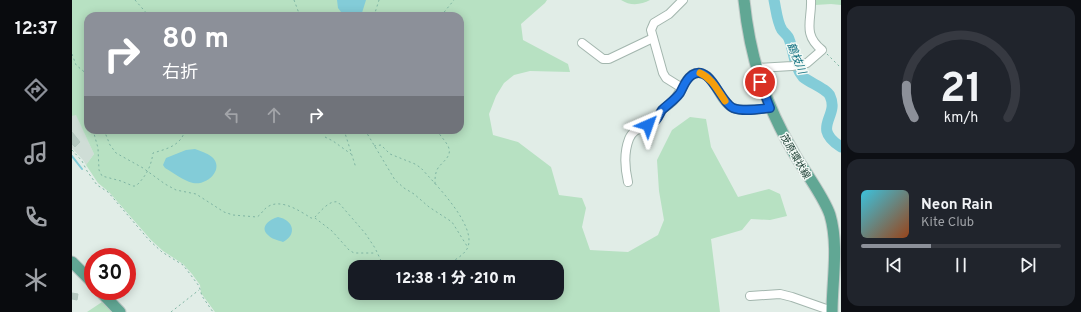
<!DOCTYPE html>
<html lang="ja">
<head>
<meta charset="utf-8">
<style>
  :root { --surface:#171b24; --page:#20242c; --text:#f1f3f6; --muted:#9ea1a6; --line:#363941; --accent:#8c9099 }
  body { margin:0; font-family:Overpass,"Noto Sans JP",sans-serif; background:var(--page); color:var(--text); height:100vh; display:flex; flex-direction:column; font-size:15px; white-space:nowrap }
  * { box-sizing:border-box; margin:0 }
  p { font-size:13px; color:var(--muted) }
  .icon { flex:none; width:22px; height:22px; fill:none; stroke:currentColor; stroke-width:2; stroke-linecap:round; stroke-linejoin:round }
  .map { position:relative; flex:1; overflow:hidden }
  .panel { display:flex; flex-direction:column; gap:6px; padding:6px; background:#0d0f14; width:240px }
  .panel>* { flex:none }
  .top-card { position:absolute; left:12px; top:12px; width:380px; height:122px; border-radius:12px; box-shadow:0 2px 10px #0003; background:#8c9099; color:#fff; overflow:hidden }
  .speed { position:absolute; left:12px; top:248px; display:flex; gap:8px; font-size:20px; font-weight:700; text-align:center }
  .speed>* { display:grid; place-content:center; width:52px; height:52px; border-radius:50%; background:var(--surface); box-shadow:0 2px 10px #0003; line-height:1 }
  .speed .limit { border:6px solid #d22; background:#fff; color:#111 }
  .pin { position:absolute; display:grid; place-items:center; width:34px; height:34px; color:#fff; margin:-17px; border:2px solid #fff; border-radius:50%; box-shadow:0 1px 4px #0007 }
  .me { position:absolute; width:44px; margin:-22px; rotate:43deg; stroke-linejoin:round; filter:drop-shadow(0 0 3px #0008) }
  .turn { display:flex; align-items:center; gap:14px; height:84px; padding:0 12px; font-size:18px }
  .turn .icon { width:52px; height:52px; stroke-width:2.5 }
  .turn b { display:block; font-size:28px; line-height:34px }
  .lanes { display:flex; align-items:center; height:38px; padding:0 12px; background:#0003; justify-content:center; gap:20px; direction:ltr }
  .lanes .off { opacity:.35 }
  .panel .tile { flex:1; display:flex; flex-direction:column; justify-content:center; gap:6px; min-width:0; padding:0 14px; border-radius:12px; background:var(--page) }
  .panel .dial { align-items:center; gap:0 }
  .dial svg { height:104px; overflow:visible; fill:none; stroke:var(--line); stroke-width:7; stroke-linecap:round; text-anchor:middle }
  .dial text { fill:var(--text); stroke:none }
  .song { display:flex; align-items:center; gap:12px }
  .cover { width:48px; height:48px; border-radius:6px; background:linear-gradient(135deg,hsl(190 70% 55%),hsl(20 70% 35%)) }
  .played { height:4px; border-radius:2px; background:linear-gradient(90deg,var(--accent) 35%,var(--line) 35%) }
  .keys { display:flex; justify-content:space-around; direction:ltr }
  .trip { position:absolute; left:276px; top:260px; width:216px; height:40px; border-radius:12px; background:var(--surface); box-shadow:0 2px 10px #0003; font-weight:800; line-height:40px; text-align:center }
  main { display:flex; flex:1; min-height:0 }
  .dock { display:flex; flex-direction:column; width:72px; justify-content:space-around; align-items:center; background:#090b0e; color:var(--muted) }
  .dock .icon { width:28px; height:28px }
  .dock .on { color:var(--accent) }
  .dock b { font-size:18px; color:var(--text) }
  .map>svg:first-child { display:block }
</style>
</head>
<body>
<main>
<nav class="dock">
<b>12:37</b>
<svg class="icon on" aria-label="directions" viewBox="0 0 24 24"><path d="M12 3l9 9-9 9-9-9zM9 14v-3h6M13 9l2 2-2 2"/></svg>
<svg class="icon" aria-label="music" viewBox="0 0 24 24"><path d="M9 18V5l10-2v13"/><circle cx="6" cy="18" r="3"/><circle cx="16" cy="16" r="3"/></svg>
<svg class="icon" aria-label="phone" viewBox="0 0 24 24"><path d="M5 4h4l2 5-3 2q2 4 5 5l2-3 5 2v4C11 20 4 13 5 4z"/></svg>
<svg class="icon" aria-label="climate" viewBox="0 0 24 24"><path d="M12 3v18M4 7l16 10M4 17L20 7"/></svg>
</nav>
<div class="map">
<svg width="769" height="312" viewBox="0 0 769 312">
  <rect width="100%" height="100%" fill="#e1ede7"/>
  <path fill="#cfddd6" d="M4 114 22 154 14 165 11 160 0 148V116Z"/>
  <g fill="#b7e1c2" fill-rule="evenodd">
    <path d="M0 0H475L473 3 449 24 451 40 496 64 498 72 458 71 442 75 432 83 424 96 417 114 421 135 446 142 479 167 487 195 510 198 514 208 510 227 518 250 556 252 586 235 592 220 587 191 585 160 600 130 618 117 634 119 639 147 666 197 697 189 708 194 715 216 698 220 679 219 670 230 639 239 648 312H143L129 293 128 285 120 274 111 264 91 251 79 240 37 192 26 183 14 165 22 154 4 115 0 116ZM16 16H388V130H16ZM283 267H485V293H283Z"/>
    <path d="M549 0H578C569 5 558 6 549 0Z"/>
    <path d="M740 0H769V5L759 4 743 5Z"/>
    <path d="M30 302 40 312H15Z"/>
  </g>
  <g fill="#83ccd8">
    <path d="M265 0H294L289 16H272L266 8Z"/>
    <path d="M123 149C128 151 135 153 140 157 153 169 135 186 121 183 112 181 102 173 93 168L91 165 94 158 114 150Z"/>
    <path d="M206 217C221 220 226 234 211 242 206 240 199 239 196 235 187 227 198 219 206 217Z"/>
  </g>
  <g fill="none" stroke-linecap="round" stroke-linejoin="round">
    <path stroke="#83ccd8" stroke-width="2" d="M0 156 10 169"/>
    <path stroke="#83ccd8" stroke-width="11" d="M702 0C704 9 705 22 710 30 712 33 716 35 717 39 722 51 722 67 731 77 738 83 755 89 758 96 768 117 738 127 769 147"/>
  </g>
  <g fill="#b6c8c0" stroke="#b3c7be">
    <path d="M0 132 8 142 3 147 0 144Z"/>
    <path d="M0 293 6 294 5 300 0 299Z"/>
  </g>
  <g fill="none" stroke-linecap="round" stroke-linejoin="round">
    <g stroke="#a3b6ae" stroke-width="10">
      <g id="minor">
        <path d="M510 43 531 59H537L581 38"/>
        <path d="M684 68 720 66 735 63 750 50C730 34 740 20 739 0"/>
        <path d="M610 88 594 78 591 73 579 30 582 23 597 14 611 0"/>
        <path d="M556 182C553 169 552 152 557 139 562 126 575 129 584 120 586 118 587 113 590 110 593 107 597 105 600 102 609 94 614 71 628 73 643 75 647 102 661 108 672 112 687 109 698 108"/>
        <path d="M678 296 708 294 720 297 760 311"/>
      </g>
    </g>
    <g stroke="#c0cac7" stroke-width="13">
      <g id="major">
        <path d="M672 0C678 58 693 104 723 155 733 172 752 197 758 215 767 246 760 281 760 312"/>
        <path d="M0 262 21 283"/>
        <path d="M28 291 48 312"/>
      </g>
    </g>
    <g stroke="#7eb4a2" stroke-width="1" stroke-dasharray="2 3" stroke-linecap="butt">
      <path d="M63 0 77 16"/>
      <path d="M222 0 228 16"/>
      <path d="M302 16 307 0"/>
      <path d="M369 16 382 0"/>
      <path d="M0 54 4 65 16 75"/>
      <path d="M755 54 769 68"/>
      <path d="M21 130 26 148 27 170 30 176 49 181 61 186H64C74 176 79 167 81 153 94 149 109 146 113 130"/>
      <path d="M32 130 38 145 44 153 71 168 93 184 104 190 124 194 152 212 161 215 185 217C190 214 191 209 197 206 210 199 228 211 239 218H243L260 231 277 250 282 253H304"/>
      <path d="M272 130 284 168"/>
      <path d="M293 130 323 180 332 188 342 194 357 207 380 222 395 246"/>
      <path d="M253 137 261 141 279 154"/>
      <path d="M302 146 309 145 318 154 343 164 349 168C362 183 407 227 395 249 390 257 378 263 370 267"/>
      <path d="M0 150 10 161 15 171 25 185 36 192 77 240 90 252 111 265 115 270 127 286 130 296 141 312"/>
      <path d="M363 184C363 178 363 173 366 168 371 161 381 156 376 146 373 140 368 136 365 130"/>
      <path d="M243 217C249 211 257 200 266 202L293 233 303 248 312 267"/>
      <path d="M99 312 127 290"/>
    </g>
    <use href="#minor" stroke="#fff" stroke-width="8"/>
    <use href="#major" stroke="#61a794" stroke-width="11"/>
  </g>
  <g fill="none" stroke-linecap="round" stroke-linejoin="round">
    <g stroke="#114b97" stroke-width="10">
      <path id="route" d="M576 125C579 124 582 122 584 120 587 117 588 113 590 110 596 104 603 100 608 93 612 86 613 80 620 75 638 63 648 102 661 108 672 112 687 109 698 108L688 82"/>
    </g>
    <use href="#route" stroke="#1a73e8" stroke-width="7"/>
    <path stroke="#f59e0b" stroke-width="7" d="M628 73C640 78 646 91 653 101"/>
  </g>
  <g text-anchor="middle" stroke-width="3" stroke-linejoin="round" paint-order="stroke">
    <g font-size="10" fill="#1f4036" stroke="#f2f9f5">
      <text transform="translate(724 156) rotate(60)" y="4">茂原環状線</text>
    </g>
    <g font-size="11" font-style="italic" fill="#137282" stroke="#f2f9f5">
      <text transform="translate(725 58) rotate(68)" y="4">鶴枝川</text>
    </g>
  </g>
</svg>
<div class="speed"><div class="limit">30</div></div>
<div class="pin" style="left:688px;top:82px;background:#d93025"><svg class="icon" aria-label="arrive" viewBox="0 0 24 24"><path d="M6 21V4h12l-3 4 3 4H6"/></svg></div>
<svg class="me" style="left:576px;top:125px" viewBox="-20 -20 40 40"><path d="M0-17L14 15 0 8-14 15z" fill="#1a73e8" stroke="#fff" stroke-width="4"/></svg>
<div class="trip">12:38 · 1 分 · 210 m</div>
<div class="top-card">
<div class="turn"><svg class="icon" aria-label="right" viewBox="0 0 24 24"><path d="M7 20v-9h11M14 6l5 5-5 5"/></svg><div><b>80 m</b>右折</div></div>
<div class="lanes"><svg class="icon off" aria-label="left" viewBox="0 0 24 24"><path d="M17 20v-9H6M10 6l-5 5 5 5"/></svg><svg class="icon off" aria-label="ahead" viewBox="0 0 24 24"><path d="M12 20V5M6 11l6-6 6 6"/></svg><svg class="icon" aria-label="right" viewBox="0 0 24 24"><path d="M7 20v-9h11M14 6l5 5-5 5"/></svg></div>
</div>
</div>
<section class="panel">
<div class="tile dial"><svg viewBox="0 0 100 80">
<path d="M14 69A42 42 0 1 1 86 69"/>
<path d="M14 69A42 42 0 0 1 8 44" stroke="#8c9099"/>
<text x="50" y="56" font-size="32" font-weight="700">21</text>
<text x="50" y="72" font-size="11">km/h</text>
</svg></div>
<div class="tile">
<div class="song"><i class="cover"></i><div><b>Neon Rain</b><p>Kite Club</p></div></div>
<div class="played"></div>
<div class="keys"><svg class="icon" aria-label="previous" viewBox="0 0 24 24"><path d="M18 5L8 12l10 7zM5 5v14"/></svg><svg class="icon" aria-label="pause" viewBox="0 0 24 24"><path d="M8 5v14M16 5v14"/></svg><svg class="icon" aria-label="next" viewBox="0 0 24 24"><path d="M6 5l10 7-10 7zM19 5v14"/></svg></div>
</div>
</section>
</main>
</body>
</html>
